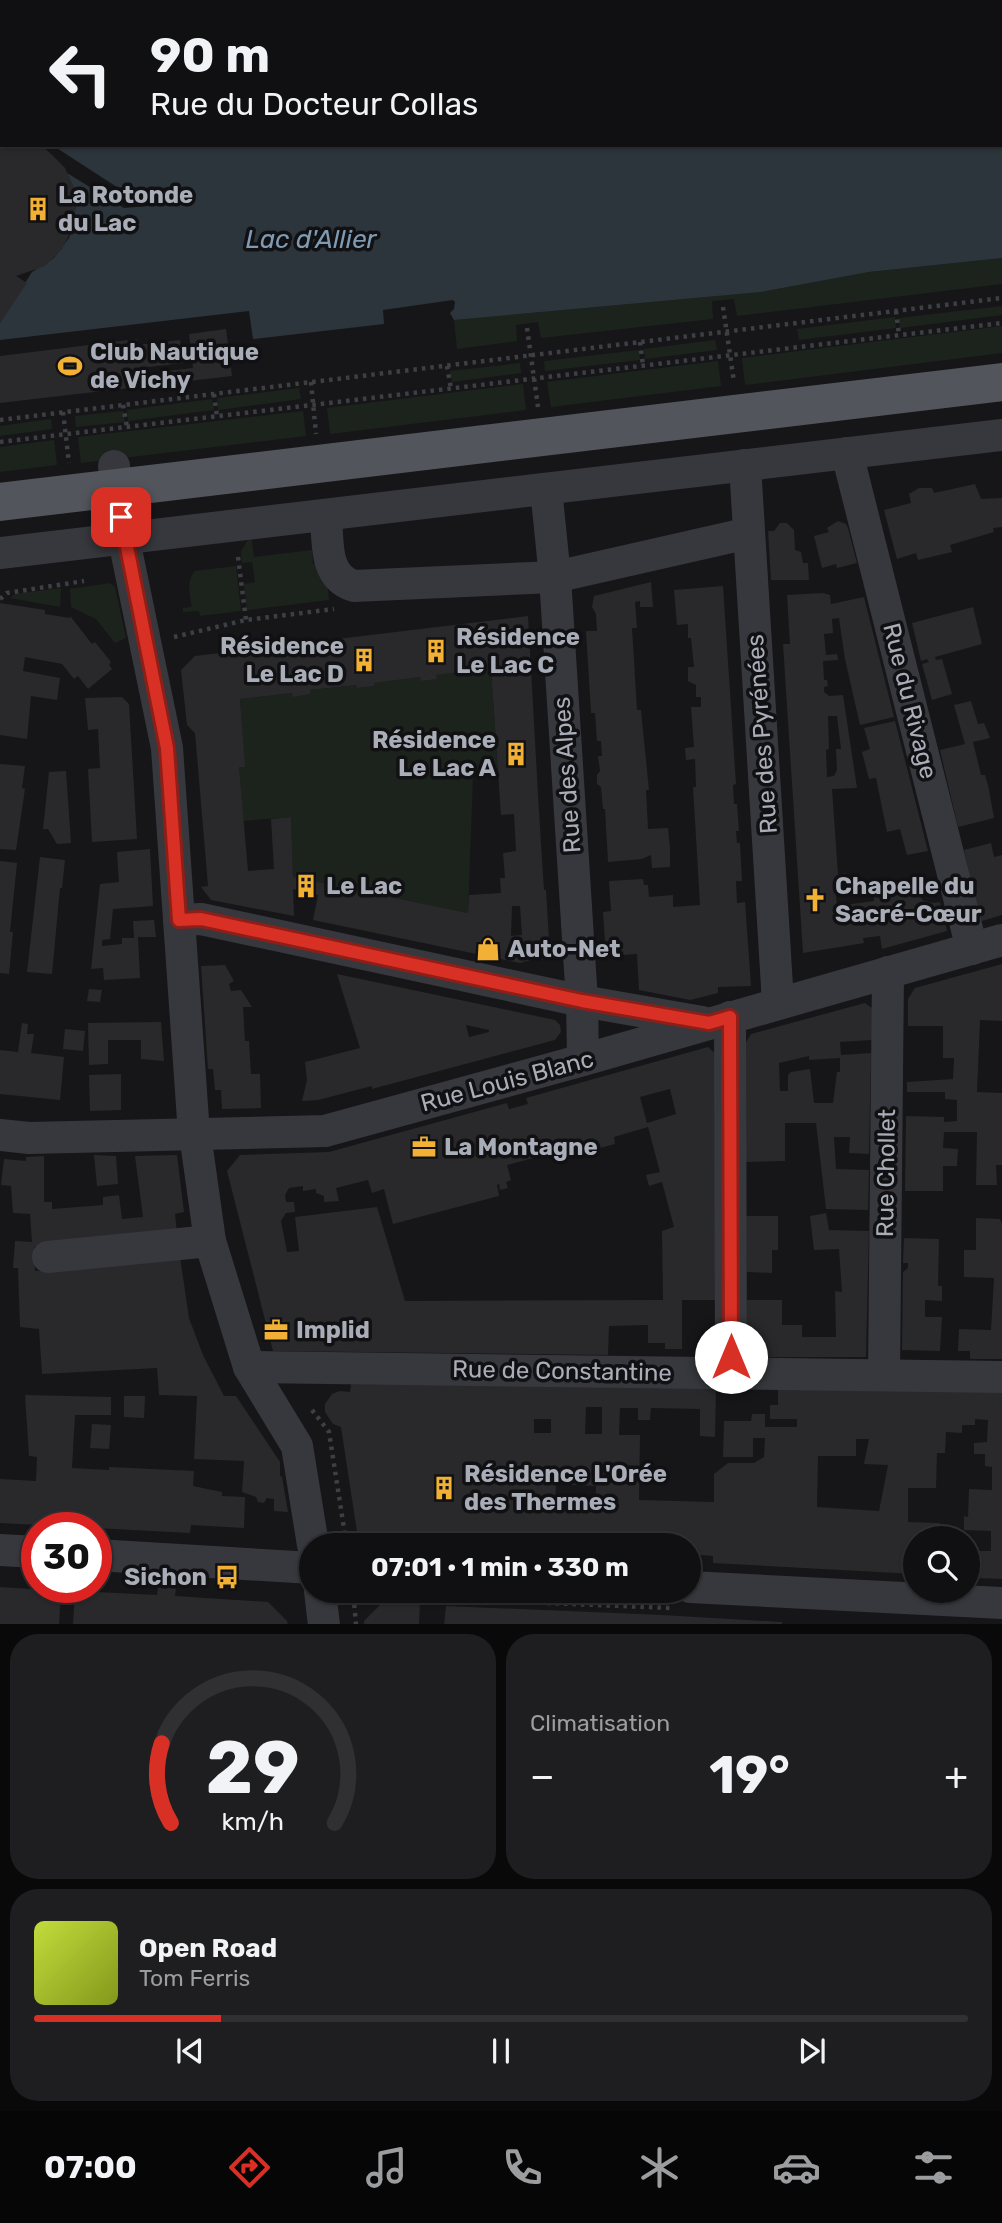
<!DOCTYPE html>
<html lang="fr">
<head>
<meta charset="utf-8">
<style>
  :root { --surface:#101012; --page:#1e1e20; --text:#f1f3f6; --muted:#9c9d9f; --line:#303032; --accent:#d93025 }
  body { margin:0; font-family:Rubik,sans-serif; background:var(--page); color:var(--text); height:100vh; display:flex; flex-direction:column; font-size:26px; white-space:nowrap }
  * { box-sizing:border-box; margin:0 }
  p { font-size:23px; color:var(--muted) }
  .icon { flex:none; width:38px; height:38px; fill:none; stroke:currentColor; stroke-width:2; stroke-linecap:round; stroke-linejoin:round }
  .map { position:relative; height:1624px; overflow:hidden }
  .side { display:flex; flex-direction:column; gap:10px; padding:10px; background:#09090a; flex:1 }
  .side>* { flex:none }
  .banner { position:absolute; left:0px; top:0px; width:1003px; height:147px; box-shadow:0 2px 5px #0004,0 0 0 2px var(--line); background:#101012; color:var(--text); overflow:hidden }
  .tools { position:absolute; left:903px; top:1526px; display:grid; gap:14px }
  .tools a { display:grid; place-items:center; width:77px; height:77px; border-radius:50%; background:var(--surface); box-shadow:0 2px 5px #0004,0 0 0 2px var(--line); font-size:35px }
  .speed { position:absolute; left:21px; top:1512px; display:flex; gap:14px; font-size:35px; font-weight:700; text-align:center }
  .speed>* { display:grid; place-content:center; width:91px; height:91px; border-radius:50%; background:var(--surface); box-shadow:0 2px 5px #0004,0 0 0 2px var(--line); line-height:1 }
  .speed .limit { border:10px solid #d22; background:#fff; color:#111 }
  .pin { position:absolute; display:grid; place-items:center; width:60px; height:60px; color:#fff; margin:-30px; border-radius:14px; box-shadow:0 4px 10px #0006 }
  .me { position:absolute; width:77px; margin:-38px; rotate:0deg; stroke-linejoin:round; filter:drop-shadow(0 0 5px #0008) }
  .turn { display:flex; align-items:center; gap:24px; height:147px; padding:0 35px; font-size:32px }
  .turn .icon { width:91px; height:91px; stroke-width:2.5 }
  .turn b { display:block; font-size:49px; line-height:60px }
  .big { font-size:52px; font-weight:700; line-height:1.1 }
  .side .card { flex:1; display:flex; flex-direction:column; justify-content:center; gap:10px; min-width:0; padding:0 24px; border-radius:28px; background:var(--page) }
  .side .dial { align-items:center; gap:0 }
  .dial svg { height:182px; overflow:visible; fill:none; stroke:var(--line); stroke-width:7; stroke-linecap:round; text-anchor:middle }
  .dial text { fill:var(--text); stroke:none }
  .song { display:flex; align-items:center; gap:21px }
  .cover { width:84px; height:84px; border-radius:10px; background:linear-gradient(135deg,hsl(70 70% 55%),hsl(70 70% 35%)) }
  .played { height:7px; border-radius:4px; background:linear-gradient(90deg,var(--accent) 20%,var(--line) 20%) }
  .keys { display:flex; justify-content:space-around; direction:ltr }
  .heat { display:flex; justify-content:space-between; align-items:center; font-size:38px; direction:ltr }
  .side .tiles { flex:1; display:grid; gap:10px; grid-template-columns:1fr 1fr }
  .card:last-child { grid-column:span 2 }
  .trip { position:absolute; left:299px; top:1533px; width:402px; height:70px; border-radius:35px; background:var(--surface); box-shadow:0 2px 5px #0004,0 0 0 2px var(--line); font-weight:700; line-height:70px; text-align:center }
  .tabs { display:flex; height:112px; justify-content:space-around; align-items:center; background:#060607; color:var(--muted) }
  .tabs .icon { width:49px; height:49px }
  .tabs .on { color:var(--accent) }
  .tabs b { font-size:32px; color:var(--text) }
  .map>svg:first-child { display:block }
</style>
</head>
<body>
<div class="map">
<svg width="1002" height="1625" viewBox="0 0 1002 1625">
  <rect width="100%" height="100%" fill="#161618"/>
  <g fill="#1c231d">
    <path d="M1002 258V284L737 316 734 299 712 301 713 319 541 338 538 322 516 325 517 341 457 349 454 320 761 292 869 272Z"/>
    <path d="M1002 306V315L900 328 899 318Z"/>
    <path d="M895 317 896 328 799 340 797 329Z"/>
    <path d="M1002 326V353L745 385 742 358Z"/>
    <path d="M715 340 717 350 645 359 644 349Z"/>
    <path d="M639 350 640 360 545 371 544 361Z"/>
    <path d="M718 361 721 386 551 407 547 382Z"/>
    <path d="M520 363 521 373 452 382 450 371Z"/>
    <path d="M523 384 526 410 330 434 327 408Z"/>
    <path d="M299 388 301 399 218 410 217 398Z"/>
    <path d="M212 399 214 410 128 421 127 410Z"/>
    <path d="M123 411 125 422 76 427 75 416Z"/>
    <path d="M303 411 306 436 81 463 78 437Z"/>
    <path d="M51 419 52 429 0 436V426Z"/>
    <path d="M54 440 57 465 0 472V447Z"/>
    <path d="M251 535 254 557 312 550 313 564 320 563 327 580 329 600 247 610 244 584 255 582 252 562 242 563 241 551Z"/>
    <path d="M236 566 241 611 200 616 199 611 183 612V608L192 607C190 595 186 580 195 571Z"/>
    <path d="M110 583 115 587 126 638 115 643 96 619 71 607 70 589Z"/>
    <path d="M61 588 60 607 10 598 15 594Z"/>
    <path d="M491 668 498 774 473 776 468 913 293 877 291 817 243 821 239 767H244L240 699 292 693 294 697 309 694 310 690 356 685 357 688 374 686V683L420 677 421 681 436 679V675Z"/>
  </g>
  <path fill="#2c353c" d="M0 0H1002V258L869 272 761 292 454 320 450 313 454 309 455 302 453 300 383 310 384 324 253 339 249 311 0 340V323L32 272 54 258 69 238 73 227 76 203 75 191 67 173 124 208 186 203 174 187 123 191 52 145H1001V2H2V122Z"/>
  <g fill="#29292c" fill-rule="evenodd">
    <path d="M0 145H40L48 151 65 168 75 191 76 203 73 227 62 249 45 266 16 276 27 283 0 323Z"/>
    <path d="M226 329 232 376 0 403V356L137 339V345L180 340 183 363 140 368 141 374 193 368 189 334Z"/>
    <path d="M975 484 981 499 1002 498V527L993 528 994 532 950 545 952 552 918 560 916 553 897 559 884 510 911 503 909 494 919 488H932L934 493Z"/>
    <path d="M838 521 846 524 848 528 857 563 837 568 836 564 822 568 814 536 829 532 827 528Z"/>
    <path d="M780 523H787L794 530 795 550 801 552 803 563H808L809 580H771L768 531H774Z"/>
    <path d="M651 582 653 607H640V601L635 602 637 628H632L637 710H641L649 790H646L648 829 668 828 670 848V867L652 868 651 855 642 859 608 862 605 809H603L601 787 597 784V775L600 771 598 756H602L601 741H597L595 713H591L586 631H597L596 614 592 607 594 596Z"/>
    <path d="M723 586 736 784 733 785 734 804H737L739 831H736L737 843H740L742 881H736L737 903 745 902 751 986 718 987V993L690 1000 639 990 637 954 606 956 603 912 611 911 609 881 643 879 644 885H648L649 897 673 895V907L700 905 693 787H696L695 759 686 760 685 748 694 747 691 707H701V697H696V685L688 681V667H694L691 638H688V624L677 625 674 590Z"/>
    <path d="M823 593 830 595 831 604 864 597 894 717 860 725 845 659 839 618 832 619 833 633 824 634 826 655 837 654 838 660 823 661 824 680H827L828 686 824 687V692L829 696 843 695 857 788 832 789 838 874 846 873 847 894 836 895 837 906 874 901 873 888 899 883 902 897 920 894 922 900 933 903 940 902 947 931 882 949 880 936 863 938 864 943 803 953 783 644H790L787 595ZM828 716H837L841 749H836L837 770 834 776 827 777 826 750 829 749Z"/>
    <path d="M0 603 45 610V614L70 618V616L92 644 95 642 111 662 109 665 112 669 88 689 78 676 74 679 62 664 25 657 23 671 60 678 57 700 31 696 27 739 0 735Z"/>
    <path d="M973 607 982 644 935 657 936 660 942 659 952 694 932 700 922 664 929 662 927 659 921 661 912 623Z"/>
    <path d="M528 616 539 812 544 890H546L550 956 548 959 531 960 520 963 313 920 318 895 293 889 294 916 211 900 201 887 208 886 196 744 195 733 187 725 181 670 195 656ZM491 668 501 815 514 814 516 851 503 853 505 878H500L501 893 469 895 468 913 293 877 291 817 271 819 274 869 248 871 239 767H245L240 699 292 693 293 697 310 694V690L356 685 357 688 374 686V683L420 677 421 681 437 679 436 675ZM512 906H520L522 935 511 936Z"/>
    <path d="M122 697 129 704 137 839 92 842 88 769 100 768 98 729 88 730 85 698Z"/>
    <path d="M971 701 978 724 984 723 990 738 973 742 981 775H985L988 785 994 818 958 827 940 750 965 744 954 705Z"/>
    <path d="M895 721 928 851 907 855 900 829 887 832 876 778 869 779 862 752 870 749 864 728Z"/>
    <path d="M0 764 25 766 22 788 25 789 16 850 0 849Z"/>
    <path d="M66 771 71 843 57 844 48 829H43L49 772Z"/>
    <path d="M991 843 994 857 1002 855V915L982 921 980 919 964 850Z"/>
    <path d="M150 849 153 906 113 909 110 939 102 940V946L122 944V938H134L133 921 154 920 156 937H138L140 978 104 980 103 968 91 969 100 884 119 882 117 852Z"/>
    <path d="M40 857 65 860 62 888H60L52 974 27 972Z"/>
    <path d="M0 861 17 863 10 932H13L9 974 0 973Z"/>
    <path d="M1002 964V1021L980 1020 977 1092 1002 1093V1165H996L997 1185H976L977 1132H944L943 1148 958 1149 957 1166H943V1191H905L906 1116 944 1117V1122L957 1121V1100L945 1099V1092H907V1082L953 1079 954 1058H943V1026H908V999L915 988Z"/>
    <path d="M225 965 234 981 229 984 231 991 241 990 252 1007H243L245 1041H249L251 1074H260L261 1108 222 1109 221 1090H215L213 1069H208L201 966Z"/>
    <path d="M337 974 555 1020 560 1025 561 1032 555 1040 372 1089V1086L318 1100 302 1101 307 1080 305 1062 360 1048ZM466 1025 489 1030V1032L469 1037Z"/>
    <path d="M89 989 102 990 100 1002 87 1001Z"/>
    <path d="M865 1003 872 1008V1040L840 1042 841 1055 871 1053 869 1154 849 1153 850 1137H834L836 1169 869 1170 868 1210 826 1209 816 1123H785V1161L746 1162 745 1044 751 1034ZM809 1056V1060L840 1058V1072H837L833 1103H814L810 1069 791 1072 788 1075V1091H780L779 1063Z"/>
    <path d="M161 1022 164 1061 141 1059V1040H108V1064L89 1065 88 1023Z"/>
    <path d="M22 1023 28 1024 27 1034H34L31 1053 64 1057 60 1100 0 1094V1050L18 1052Z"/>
    <path d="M65 1029 85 1031 83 1051 63 1049Z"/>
    <path d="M708 1047 716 1054V1300H682V1349H665V1343H648V1325L609 1326 608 1355 273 1351 227 1171 240 1155 329 1152 507 1103 509 1109 528 1104 526 1098ZM670 1089 676 1114 647 1123 640 1097ZM648 1127 660 1172 646 1175 649 1186 662 1182 674 1227 662 1231 663 1300 405 1301 377 1207 295 1217 299 1251 287 1252 281 1221 286 1213 295 1212 294 1202H286L285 1195 289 1188 303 1186V1191L316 1189V1193L324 1196V1202L339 1201 336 1188 368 1180 372 1193 384 1189 393 1224 499 1196 497 1185 499 1184 500 1190 508 1188 506 1182 511 1180 507 1165 591 1143 596 1149 615 1144 614 1137Z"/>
    <path d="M121 1074V1110L90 1111 89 1075Z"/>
    <path d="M94 1155 116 1156 118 1184 97 1186Z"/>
    <path d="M177 1155 184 1212 175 1214 177 1233 34 1247 35 1271 180 1257 189 1318 203 1355 224 1396H236L280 1462V1476L282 1477 288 1512 274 1511V1499L267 1498 264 1503 258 1502 256 1497 242 1492 244 1461 194 1459 197 1396 159 1395 157 1368 42 1374 39 1329 20 1327 18 1268H13L15 1241 32 1242 30 1214 13 1213 11 1186 1 1185 4 1159 26 1161V1157L44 1156V1202H52V1209L103 1205V1197L119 1195 122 1219 143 1217 135 1156Z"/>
    <path d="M826 1213 829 1230 869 1231 866 1357H746L747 1300H782V1325H802V1337H836L835 1291 842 1292 839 1249 814 1250 810 1216Z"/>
    <path d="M746 1216H778V1250H772V1273L747 1272Z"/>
    <path d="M976 1218 1000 1219 1002 1224V1359H970V1351H958L959 1329 991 1330 994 1278 964 1277V1250H976Z"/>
    <path d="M904 1238 939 1239 938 1286H942V1301L925 1300V1317H942L940 1351 902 1350 903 1272 908 1268V1263H903Z"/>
    <path d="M351 1384 716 1387 715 1437 700 1436V1409L651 1408 650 1420H638V1408H620L619 1435H640L639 1500 714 1502V1474L728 1463H754L764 1457 765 1438H753V1457H723L724 1421H751L752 1414H765V1427H797V1419H770V1405H778V1388L1002 1390V1579L977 1578 978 1551H991V1531L964 1530V1516L968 1517 969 1489 992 1490V1467L985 1466V1454H974V1443L987 1442 988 1420 975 1419V1425H962V1433L946 1432 945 1453H937L936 1488H908V1522L940 1523 939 1538H915V1574L713 1563V1556L690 1554V1545L366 1544 357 1532 341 1427 333 1424 325 1412V1404L332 1394 340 1391 350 1392ZM586 1407H602V1434H585ZM534 1419H551V1433H534ZM856 1439H869L864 1464 888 1465 879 1511 817 1507 818 1456H856ZM556 1484 596 1486 595 1511 555 1510Z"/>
    <path d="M25 1395 111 1397V1415H75L72 1468 109 1470V1467L194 1471 193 1486 222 1492V1496L245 1497 244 1528 191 1525 190 1533 0 1523V1479L36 1481 37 1457 29 1456Z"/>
    <path d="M124 1396H145L144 1418 124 1417Z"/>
    <path d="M92 1424 111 1425 109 1449 90 1448Z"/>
    <path d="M0 1587 61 1591 59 1625 0 1624Z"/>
    <path d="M158 1587 176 1588 175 1596 268 1602 287 1621 288 1625H73L75 1591 157 1595Z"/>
    <path d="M384 1601 420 1602 419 1625H364V1621Z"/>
    <path d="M446 1606 662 1615 782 1622V1625H444Z"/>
  </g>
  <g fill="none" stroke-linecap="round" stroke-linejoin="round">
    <g stroke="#3d3f44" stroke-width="4.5" stroke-dasharray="3.5 5" stroke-linecap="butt">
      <path d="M723 307 734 382"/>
      <path d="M896 311 899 335"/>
      <path d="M527 328 538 407"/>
      <path d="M640 342 643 366"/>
      <path d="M447 366 451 389"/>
      <path d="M311 382 316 434"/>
      <path d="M214 394 217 417"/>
      <path d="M123 405 127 427"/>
      <path d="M63 412 69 463"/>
      <path d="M0 420 1002 298"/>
      <path d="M0 442 1002 323"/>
      <path d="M238 557 246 620"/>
      <path d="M0 599 7 593 84 581"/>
      <path d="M174 637 246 620 334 609"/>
      <path d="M312 1410 329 1432 345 1535"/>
      <path d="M344 1535 350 1545"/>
      <path d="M369 1591 445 1599 672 1608"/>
      <path d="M356 1625 354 1601 358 1591"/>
    </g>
    <g stroke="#37383d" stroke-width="32">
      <path d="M847 453 972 949"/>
      <path d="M745 465 778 1003"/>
      <path d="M114 466 124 540 167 748 193 1120 210 1241 249 1367 297 1446 313 1545"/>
      <path d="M546 489 555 577 582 1001 583 1060"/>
      <path d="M326 515C328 542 324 577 354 586L555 577 749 533"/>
      <path d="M0 553 1002 435"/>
      <path d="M179 920 201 919 582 1001 702 1022"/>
      <path d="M730 1017 731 1373"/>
      <path d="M0 1135 29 1138 325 1131 583 1060 1002 940"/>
      <path d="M48 1257 210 1241"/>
      <path d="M249 1367 1002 1377"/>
      <path d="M884 1375 888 972"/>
      <path d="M0 1550 37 1552"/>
      <path d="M96 1555 312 1568"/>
      <path d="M690 1587 1002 1603"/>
      <path d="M320 1591 324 1625"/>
    </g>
    <path stroke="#53555c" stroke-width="38" d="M0 502 1002 382"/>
  </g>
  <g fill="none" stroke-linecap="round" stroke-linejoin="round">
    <g stroke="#8d1f18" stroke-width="18">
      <path id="route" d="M121 517 167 748 179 920 201 919 582 1001 709 1023 730 1017 731 1357"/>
    </g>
    <use href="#route" stroke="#d93025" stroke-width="12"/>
  </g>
  <defs>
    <g id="building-bare" transform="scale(1.89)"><path d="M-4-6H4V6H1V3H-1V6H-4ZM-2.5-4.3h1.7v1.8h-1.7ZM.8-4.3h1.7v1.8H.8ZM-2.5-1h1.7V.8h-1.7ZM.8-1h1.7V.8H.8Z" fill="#f2b134" stroke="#111113" stroke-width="2.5" paint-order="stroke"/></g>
    <g id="stadium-bare" transform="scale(1.89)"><path d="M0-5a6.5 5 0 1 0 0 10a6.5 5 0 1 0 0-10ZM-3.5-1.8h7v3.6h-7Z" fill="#f2b134" stroke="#111113" stroke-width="2.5" paint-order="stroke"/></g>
    <g id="church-bare" transform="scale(1.89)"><path d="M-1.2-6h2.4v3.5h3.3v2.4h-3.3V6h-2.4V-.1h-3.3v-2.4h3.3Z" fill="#f2b134" stroke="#111113" stroke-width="2.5" paint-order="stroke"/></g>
    <g id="shop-bare" transform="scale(1.89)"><path d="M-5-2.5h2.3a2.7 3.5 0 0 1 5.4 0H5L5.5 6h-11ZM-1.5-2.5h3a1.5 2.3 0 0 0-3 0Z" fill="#f2b134" stroke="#111113" stroke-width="2.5" paint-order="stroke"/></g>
    <g id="office-bare" transform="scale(1.89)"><path d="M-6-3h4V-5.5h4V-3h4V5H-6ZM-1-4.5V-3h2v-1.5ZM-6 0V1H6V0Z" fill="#f2b134" stroke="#111113" stroke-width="2.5" paint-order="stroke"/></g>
    <g id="bus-bare" transform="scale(1.89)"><path d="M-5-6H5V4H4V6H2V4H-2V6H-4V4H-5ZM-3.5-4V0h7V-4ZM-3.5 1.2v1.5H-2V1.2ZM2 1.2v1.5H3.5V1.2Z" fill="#f2b134" stroke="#111113" stroke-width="2.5" paint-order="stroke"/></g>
  </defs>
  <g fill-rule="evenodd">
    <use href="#building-bare" x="38" y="209"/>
    <use href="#stadium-bare" x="70" y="366"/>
    <use href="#building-bare" x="436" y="651"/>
    <use href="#building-bare" x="364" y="660"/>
    <use href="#building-bare" x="516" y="754"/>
    <use href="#building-bare" x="306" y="886"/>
    <use href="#church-bare" x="815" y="900"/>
    <use href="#shop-bare" x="488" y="949"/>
    <use href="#office-bare" x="424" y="1147"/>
    <use href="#office-bare" x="276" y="1330"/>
    <use href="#building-bare" x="444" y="1488"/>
    <use href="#bus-bare" x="227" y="1577"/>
  </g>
  <g text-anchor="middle" stroke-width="7" stroke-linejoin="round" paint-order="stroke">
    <g font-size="24" font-weight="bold" fill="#a8adb8" stroke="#111113" text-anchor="start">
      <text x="58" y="203">La Rotonde<tspan x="58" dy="28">du Lac</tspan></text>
      <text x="90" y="360">Club Nautique<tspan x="90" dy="28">de Vichy</tspan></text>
      <text x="456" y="645">Résidence<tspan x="456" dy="28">Le Lac C</tspan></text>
      <text x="344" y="654" text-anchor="end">Résidence<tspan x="344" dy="28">Le Lac D</tspan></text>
      <text x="496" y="748" text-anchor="end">Résidence<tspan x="496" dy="28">Le Lac A</tspan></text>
      <text x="326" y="894">Le Lac</text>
      <text x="835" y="894">Chapelle du<tspan x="835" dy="28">Sacré-Cœur</tspan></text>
      <text x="508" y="957">Auto-Net</text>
      <text x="444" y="1155">La Montagne</text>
      <text x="296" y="1338">Implid</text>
      <text x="464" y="1482">Résidence L'Orée<tspan x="464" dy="28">des Thermes</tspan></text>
      <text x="207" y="1585" text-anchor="end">Sichon</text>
    </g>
    <g font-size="24" fill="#a8adb8" stroke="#111113">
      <text transform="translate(910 701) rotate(76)" y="8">Rue du Rivage</text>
      <text transform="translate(762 734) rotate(-94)" y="8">Rue des Pyrénées</text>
      <text transform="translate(567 775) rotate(-94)" y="8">Rue des Alpes</text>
      <text transform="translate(507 1081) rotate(-15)" y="8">Rue Louis Blanc</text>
      <text transform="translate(886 1173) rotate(-89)" y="8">Rue Chollet</text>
      <text transform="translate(562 1371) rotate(1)" y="8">Rue de Constantine</text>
    </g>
    <g font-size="26" font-style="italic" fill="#7f9bb3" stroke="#111113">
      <text x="311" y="248">Lac d'Allier</text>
    </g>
  </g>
</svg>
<div class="tools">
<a><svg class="icon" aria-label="search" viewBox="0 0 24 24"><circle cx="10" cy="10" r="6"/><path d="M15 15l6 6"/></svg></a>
</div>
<div class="speed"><div class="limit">30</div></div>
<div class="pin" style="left:121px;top:517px;background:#d93025"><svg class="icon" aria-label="arrive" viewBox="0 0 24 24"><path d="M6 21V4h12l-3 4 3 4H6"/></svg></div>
<svg class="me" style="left:731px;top:1357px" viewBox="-20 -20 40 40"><circle r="19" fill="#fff"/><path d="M0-13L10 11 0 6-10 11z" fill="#d93025"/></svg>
<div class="trip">07:01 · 1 min · 330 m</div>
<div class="banner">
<div class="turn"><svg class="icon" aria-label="left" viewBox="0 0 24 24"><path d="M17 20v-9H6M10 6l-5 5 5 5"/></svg><div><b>90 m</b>Rue du Docteur Collas</div></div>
</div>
</div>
<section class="side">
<div class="tiles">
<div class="card dial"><svg viewBox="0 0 100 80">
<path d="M14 69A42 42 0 1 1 86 69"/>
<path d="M14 69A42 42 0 0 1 10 34" stroke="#d93025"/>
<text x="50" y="56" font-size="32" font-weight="700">29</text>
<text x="50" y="72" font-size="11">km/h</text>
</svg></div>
<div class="card"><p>Climatisation</p>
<div class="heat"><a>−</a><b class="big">19°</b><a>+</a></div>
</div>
<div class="card">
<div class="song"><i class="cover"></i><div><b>Open Road</b><p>Tom Ferris</p></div></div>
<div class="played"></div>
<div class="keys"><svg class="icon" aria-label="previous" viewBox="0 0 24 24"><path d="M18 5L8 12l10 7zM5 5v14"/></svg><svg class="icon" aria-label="pause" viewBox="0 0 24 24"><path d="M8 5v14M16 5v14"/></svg><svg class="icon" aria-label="next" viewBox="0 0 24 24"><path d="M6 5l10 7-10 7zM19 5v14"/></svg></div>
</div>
</div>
</section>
<nav class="tabs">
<b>07:00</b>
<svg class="icon on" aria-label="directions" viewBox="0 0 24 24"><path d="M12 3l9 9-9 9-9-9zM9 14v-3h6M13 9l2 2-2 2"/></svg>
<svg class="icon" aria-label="music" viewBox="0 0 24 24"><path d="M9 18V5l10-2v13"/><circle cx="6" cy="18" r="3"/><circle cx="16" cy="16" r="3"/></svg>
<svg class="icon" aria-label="phone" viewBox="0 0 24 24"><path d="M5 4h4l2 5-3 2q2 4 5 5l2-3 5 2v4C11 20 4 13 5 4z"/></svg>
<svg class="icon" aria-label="climate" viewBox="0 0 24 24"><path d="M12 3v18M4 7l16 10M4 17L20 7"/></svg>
<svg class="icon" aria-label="car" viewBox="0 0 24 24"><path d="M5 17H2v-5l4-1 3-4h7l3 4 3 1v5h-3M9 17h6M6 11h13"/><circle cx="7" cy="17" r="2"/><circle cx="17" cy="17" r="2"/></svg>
<svg class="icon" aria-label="filters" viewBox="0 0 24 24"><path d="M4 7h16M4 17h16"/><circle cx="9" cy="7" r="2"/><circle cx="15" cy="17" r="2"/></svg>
</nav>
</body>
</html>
